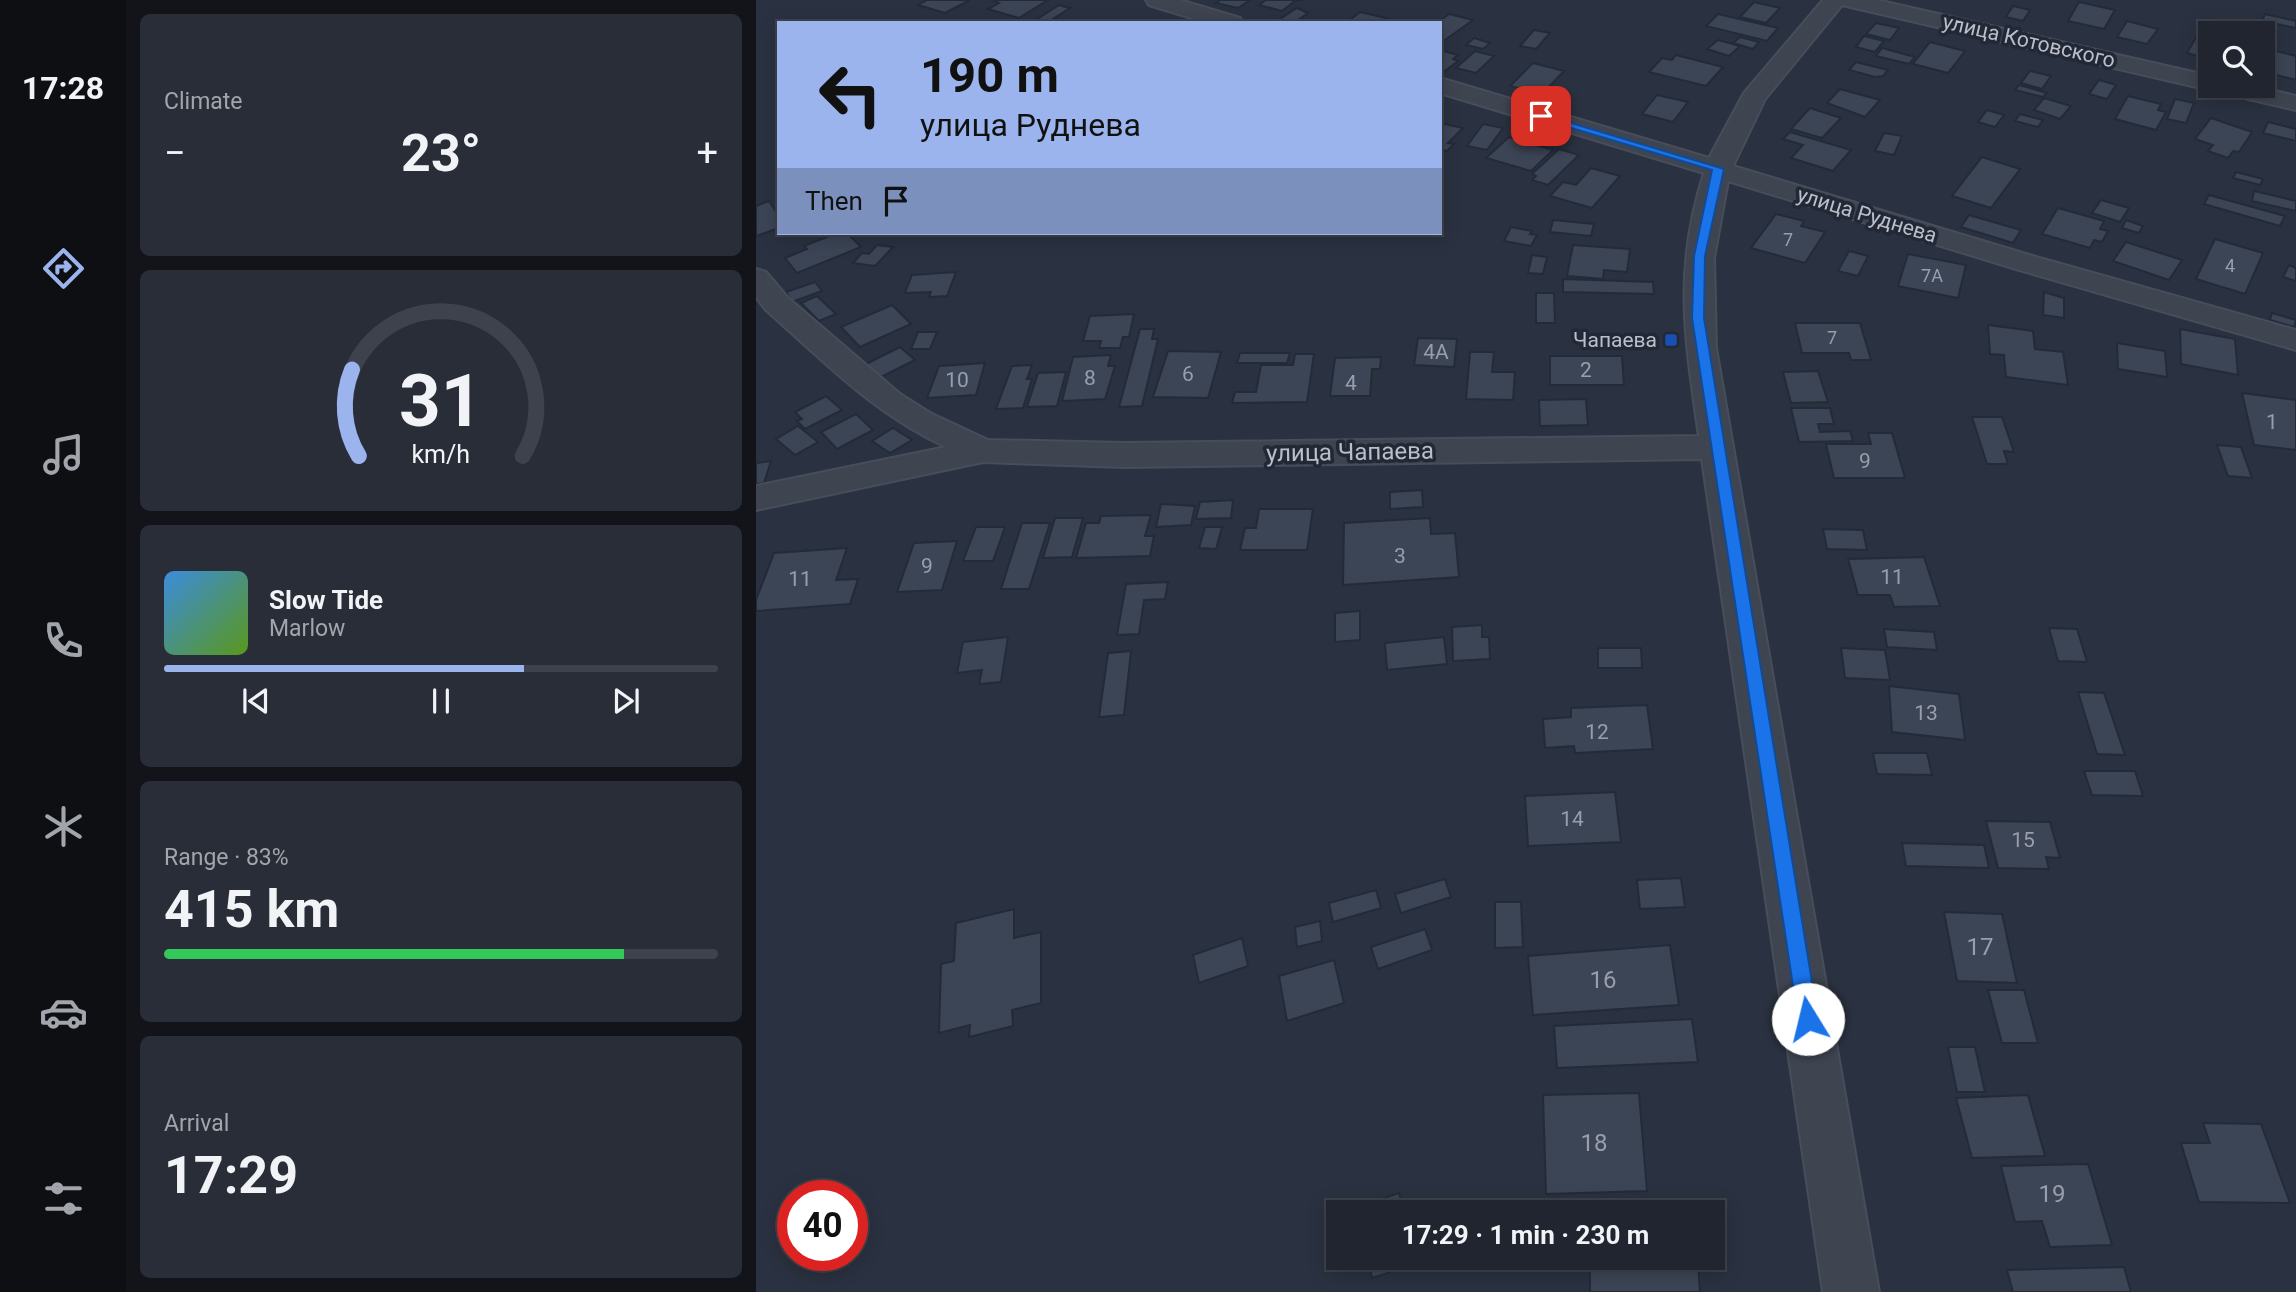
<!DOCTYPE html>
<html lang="en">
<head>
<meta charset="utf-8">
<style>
  :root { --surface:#202530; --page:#282d38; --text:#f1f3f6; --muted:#a2a5ab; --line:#3d424c; --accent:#9cb4ee }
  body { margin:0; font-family:Roboto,sans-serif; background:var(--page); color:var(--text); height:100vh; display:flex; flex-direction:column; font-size:26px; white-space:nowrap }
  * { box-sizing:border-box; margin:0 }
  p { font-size:23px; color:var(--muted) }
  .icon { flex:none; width:38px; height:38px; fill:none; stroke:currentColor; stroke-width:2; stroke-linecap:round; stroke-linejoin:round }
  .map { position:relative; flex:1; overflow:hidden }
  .details { display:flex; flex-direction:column; gap:14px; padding:14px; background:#12141a; width:630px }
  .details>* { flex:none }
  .banner { position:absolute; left:21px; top:21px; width:665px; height:214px; border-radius:0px; box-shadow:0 4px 18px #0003,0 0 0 2px var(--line); background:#9cb4ee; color:#111; overflow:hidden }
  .tools { position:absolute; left:1442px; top:21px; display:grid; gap:14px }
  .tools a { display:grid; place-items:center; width:77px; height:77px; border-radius:0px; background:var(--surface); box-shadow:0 4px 18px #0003,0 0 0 2px var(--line); font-size:35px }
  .speed { position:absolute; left:21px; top:1180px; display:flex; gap:14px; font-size:35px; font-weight:700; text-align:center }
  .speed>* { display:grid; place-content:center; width:91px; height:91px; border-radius:50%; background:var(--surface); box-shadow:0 4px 18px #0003,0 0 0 2px var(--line); line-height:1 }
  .speed .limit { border:10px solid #d22; background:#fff; color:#111 }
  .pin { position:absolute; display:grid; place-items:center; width:60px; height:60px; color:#fff; margin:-30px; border-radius:14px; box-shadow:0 4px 10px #0006 }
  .me { position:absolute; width:77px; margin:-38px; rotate:351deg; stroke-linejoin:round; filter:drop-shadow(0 0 5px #0008) }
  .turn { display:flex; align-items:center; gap:24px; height:147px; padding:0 28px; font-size:32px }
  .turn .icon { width:91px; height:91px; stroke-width:2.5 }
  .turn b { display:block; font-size:49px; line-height:60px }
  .then { display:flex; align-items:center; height:66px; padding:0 28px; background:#0003; gap:14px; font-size:26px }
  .big { font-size:52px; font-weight:700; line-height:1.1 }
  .details .tile { flex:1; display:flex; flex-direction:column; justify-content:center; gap:10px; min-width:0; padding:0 24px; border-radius:10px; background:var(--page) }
  .details .dial { align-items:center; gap:0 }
  .dial svg { height:182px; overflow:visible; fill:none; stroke:var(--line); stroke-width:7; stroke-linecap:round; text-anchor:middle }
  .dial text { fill:var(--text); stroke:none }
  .song { display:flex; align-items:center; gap:21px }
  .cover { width:84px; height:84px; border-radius:10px; background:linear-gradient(135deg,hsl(210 70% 55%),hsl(90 70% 35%)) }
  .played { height:7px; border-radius:4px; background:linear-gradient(90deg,var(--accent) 65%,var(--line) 65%) }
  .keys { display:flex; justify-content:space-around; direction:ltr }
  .heat { display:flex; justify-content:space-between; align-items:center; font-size:38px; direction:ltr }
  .charge { height:10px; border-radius:5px; background:linear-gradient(90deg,#34c759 83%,var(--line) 0) }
  .trip { position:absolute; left:570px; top:1200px; width:399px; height:70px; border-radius:0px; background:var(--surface); box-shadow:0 4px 18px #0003,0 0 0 2px var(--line); font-weight:700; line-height:70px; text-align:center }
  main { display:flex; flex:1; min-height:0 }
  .dock { display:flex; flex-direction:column; width:126px; justify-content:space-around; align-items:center; background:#0d0f13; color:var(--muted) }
  .dock .icon { width:49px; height:49px }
  .dock .current { color:var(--accent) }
  .dock b { font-size:32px; color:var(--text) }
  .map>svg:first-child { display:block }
</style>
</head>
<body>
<main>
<nav class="dock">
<b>17:28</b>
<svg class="icon current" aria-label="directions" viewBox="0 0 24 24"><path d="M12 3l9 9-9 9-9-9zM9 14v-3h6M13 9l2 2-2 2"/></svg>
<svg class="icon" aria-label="music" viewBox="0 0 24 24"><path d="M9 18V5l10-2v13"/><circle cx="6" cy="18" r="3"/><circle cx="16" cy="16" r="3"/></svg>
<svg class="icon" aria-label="phone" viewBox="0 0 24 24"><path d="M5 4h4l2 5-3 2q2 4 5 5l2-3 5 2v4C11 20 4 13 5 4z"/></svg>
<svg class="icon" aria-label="climate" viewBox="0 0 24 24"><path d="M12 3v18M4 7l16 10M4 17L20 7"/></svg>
<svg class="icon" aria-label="car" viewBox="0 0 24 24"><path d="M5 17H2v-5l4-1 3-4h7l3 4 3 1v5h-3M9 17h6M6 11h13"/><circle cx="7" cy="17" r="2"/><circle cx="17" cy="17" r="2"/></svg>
<svg class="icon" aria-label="filters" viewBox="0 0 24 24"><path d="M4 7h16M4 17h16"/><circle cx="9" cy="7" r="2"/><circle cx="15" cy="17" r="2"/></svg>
</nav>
<section class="details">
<div class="tile"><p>Climate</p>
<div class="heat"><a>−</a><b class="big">23°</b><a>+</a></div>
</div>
<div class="tile dial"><svg viewBox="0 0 100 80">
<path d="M14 69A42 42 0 1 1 86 69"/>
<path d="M14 69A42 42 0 0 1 11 31" stroke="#9cb4ee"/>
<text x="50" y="56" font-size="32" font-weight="700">31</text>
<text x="50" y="72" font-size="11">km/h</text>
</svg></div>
<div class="tile">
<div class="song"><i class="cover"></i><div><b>Slow Tide</b><p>Marlow</p></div></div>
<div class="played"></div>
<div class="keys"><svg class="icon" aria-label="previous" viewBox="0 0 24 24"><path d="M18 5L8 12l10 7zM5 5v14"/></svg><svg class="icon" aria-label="pause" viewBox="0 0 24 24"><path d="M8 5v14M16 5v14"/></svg><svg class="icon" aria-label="next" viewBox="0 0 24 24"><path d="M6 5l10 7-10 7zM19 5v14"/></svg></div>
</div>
<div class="tile"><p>Range · 83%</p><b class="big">415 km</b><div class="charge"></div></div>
<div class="tile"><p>Arrival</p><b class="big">17:29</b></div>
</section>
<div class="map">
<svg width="1540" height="1292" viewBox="0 0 1540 1292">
  <rect width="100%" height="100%" fill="#2a3140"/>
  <g fill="#3c4556" stroke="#242b38" stroke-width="2">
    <path d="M171 0H214L189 13 162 5Z"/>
    <path d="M240 0H292L263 18 232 9 243 3 238 1Z"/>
    <path d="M464 0H494L482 8 460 3Z"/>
    <path d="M510 0H548L539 1 526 11 503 5Z"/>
    <path d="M998 2 1024 8 1010 23 984 17Z"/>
    <path d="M1323 2 1359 10 1348 29 1312 21Z"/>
    <path d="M303 5 314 8 297 19 302 20 275 23Z"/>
    <path d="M1257 6 1274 10 1267 21 1250 17Z"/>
    <path d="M541 8 552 13 538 23 524 19Z"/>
    <path d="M604 12 634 19 629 23H590Z"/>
    <path d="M693 14 717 20 689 40 684 39V23H681Z"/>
    <path d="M962 14 1022 28 1011 41 950 26Z"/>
    <path d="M1509 14 1540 21V28L1506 21Z"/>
    <path d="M1371 21 1402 29 1391 44 1361 37Z"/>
    <path d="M1120 23 1143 28 1134 40 1110 34Z"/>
    <path d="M778 30 794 33 780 49 764 46Z"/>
    <path d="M1442 34 1454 37V59L1431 53Z"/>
    <path d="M1108 36 1128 41 1119 52 1100 47Z"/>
    <path d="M984 37 1003 42 997 49 977 43Z"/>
    <path d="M718 38 734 43 727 49 710 45Z"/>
    <path d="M962 40 984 46 973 56 951 49Z"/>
    <path d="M1174 42 1209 51 1192 73 1157 64Z"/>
    <path d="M1126 48 1159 57 1153 64 1120 56Z"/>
    <path d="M1507 48 1540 56V80L1517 74 1514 81 1507 79Z"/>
    <path d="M684 50 702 55 697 59 702 61 689 71 684 69Z"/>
    <path d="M719 51 738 56 720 73 700 68Z"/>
    <path d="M920 55 967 67 950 86 893 72 906 58 916 60Z"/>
    <path d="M1100 62 1132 70 1127 76 1119 77 1093 70Z"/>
    <path d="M777 63 808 71 786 94 754 86Z"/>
    <path d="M1274 71 1295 76 1286 89 1265 83Z"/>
    <path d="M1343 80 1360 85 1351 99 1333 94Z"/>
    <path d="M1263 85 1291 93 1287 97 1259 90Z"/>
    <path d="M1084 89 1124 100 1109 117 1071 103Z"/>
    <path d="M901 95 932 102 917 122 886 114Z"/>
    <path d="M1372 96 1405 104 1402 110 1410 112 1400 130 1359 119Z"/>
    <path d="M1288 98 1315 106 1304 119 1278 110Z"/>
    <path d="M1419 99 1438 103 1430 123 1411 119Z"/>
    <path d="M1054 108 1085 118 1066 138 1035 129Z"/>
    <path d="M1231 110 1248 115 1239 127 1222 122Z"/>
    <path d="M1264 114 1287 120 1282 127 1259 121Z"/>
    <path d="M1455 118 1496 132 1483 152 1477 151 1472 158 1452 151 1457 145 1439 139Z"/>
    <path d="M1512 122 1540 129V141L1507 133Z"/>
    <path d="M684 123 707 128 692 143 698 144 691 151 684 150Z"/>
    <path d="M727 124 747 128 731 150 711 146Z"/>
    <path d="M1034 132 1095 150 1077 171 1035 158 1047 145 1027 139Z"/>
    <path d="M1128 133 1146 136 1138 155 1119 151Z"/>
    <path d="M753 137 797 150 775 171 730 158Z"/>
    <path d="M803 149 823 155 792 185 776 180 780 176 776 174Z"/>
    <path d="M1226 157 1264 169 1235 208 1196 196Z"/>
    <path d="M835 168 864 176 836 208 794 196 807 182 820 185Z"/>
    <path d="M1480 172 1507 179 1504 185 1477 178Z"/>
    <path d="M1498 191 1540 201V211L1496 201Z"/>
    <path d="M1453 195 1529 216 1524 226 1448 204Z"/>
    <path d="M1345 200 1373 208 1364 222 1336 213Z"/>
    <path d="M13 201 23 216V228L0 236V206Z"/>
    <path d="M1302 208 1348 221 1344 229 1352 231 1346 242 1338 240 1334 248 1286 234Z"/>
    <path d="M1020 214 1048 221 1045 226 1069 232 1049 263 995 248Z"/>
    <path d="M1213 215 1265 230 1257 243 1205 227Z"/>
    <path d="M797 220 838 224 835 236 794 232Z"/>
    <path d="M1370 220 1387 226 1383 233 1366 228Z"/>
    <path d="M755 227 776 231 774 234 781 235 775 246 748 241Z"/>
    <path d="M81 233H91L105 247 41 273 29 258 51 249 48 246Z"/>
    <path d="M1459 239 1507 253 1489 294 1440 279Z"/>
    <path d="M1370 242 1426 260 1413 280 1357 261Z"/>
    <path d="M121 245 137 247 119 266 97 263 106 253 113 254Z"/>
    <path d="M817 245 874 249 871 272 848 270 847 279 811 276Z"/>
    <path d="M1093 251 1112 256 1102 276 1082 271Z"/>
    <path d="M1152 254 1210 265 1202 298 1142 286Z"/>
    <path d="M776 255 791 257 787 274 772 273Z"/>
    <path d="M1533 265 1540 268V281L1527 277Z"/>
    <path d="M200 272 191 296 173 297 175 292 149 293 156 275Z"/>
    <path d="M807 279 897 282 898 294 807 292Z"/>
    <path d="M59 282 66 291 36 302 30 292Z"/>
    <path d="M1288 292 1308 298V318L1287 315Z"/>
    <path d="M780 293H798L799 323H780Z"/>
    <path d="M61 296 80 314 63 321 45 303Z"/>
    <path d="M136 305 155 324 104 347 85 327Z"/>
    <path d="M1516 313 1540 320 1538 327 1514 320Z"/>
    <path d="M378 314 373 337H367L364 348H343L345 341H327L334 316Z"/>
    <path d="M1039 323H1104L1115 360H1095L1093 353H1046Z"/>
    <path d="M1232 325 1277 331 1279 349 1307 352 1312 385 1250 377 1248 355 1234 354Z"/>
    <path d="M384 329H398L396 339H402L386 406 363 407Z"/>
    <path d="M1424 329 1479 339 1482 375 1425 364Z"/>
    <path d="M162 332H181L174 349H155Z"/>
    <path d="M662 338 701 339 698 367 658 365Z"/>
    <path d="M1361 343 1409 351 1411 377 1362 369Z"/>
    <path d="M144 347 159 360 125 377 110 364Z"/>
    <path d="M412 351 465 352 452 398 397 397Z"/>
    <path d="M714 352H738L736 372H759L757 400 710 399Z"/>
    <path d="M484 353H534L531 363H481Z"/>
    <path d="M539 354H558L551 402 476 403 479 392H500L505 365H537Z"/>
    <path d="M355 355 352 366H359L349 399 306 401 317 357Z"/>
    <path d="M794 356H866L868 385H794Z"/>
    <path d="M625 357 624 369H616L614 396H574L579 358Z"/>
    <path d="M229 363 220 395 171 398 183 366Z"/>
    <path d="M276 365 271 379H276L267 408 240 409 256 366Z"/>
    <path d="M1062 371 1072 402 1035 403 1027 372Z"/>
    <path d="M310 372 301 406 271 407 282 373Z"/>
    <path d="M1486 393 1540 400V450L1498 445Z"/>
    <path d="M70 396 86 410 49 429 41 421 46 419 39 412Z"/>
    <path d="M830 399 832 425 784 426 783 400Z"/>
    <path d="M1035 408H1074L1078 424H1062L1064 432 1094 431 1097 441 1043 442Z"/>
    <path d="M100 414 117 430 81 449 65 432Z"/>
    <path d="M1216 417H1246L1258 452 1248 451 1252 464H1231Z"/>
    <path d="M42 426 62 442 39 455 20 439Z"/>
    <path d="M137 428 156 440 134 453 116 441Z"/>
    <path d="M1112 433H1136L1149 478H1078L1070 444H1115Z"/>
    <path d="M1461 445 1485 447 1496 478 1472 476Z"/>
    <path d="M15 461 8 483 0 484V463Z"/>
    <path d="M666 490 667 507 634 509V492Z"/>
    <path d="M477 500 475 518 440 519 444 502Z"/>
    <path d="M405 504 439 506 435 525 400 527Z"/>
    <path d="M503 509H557L551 550H484L489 528H500Z"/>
    <path d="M395 515 389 536H398L394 556 320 558 330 523H343L345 516Z"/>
    <path d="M299 518H327L316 557 287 558Z"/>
    <path d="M674 518 675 534 699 533 703 577 587 585 588 523Z"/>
    <path d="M266 523H294L273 589H245Z"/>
    <path d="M220 527H249L237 561H207Z"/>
    <path d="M449 527H466L460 549 443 548Z"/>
    <path d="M1067 529 1107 530 1111 550 1071 549Z"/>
    <path d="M201 541 186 590 141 592 158 543Z"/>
    <path d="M91 548 80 580 102 579 94 604 0 611V600L18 553Z"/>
    <path d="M1168 557 1184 606 1138 607 1134 595H1102L1092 559Z"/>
    <path d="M412 582 409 599 388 600 383 634 361 635 370 584Z"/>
    <path d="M604 611V640L579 642V613Z"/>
    <path d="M726 625V637H733L734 659 697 661 696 627Z"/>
    <path d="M1293 628 1321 629 1331 662 1302 661Z"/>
    <path d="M1128 629 1178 632 1181 650 1131 647Z"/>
    <path d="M252 637 245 682 223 684 226 670 201 673 207 642Z"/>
    <path d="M688 637 691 664 631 670 629 643Z"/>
    <path d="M842 648H885L886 668H842Z"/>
    <path d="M1085 648 1129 650 1134 680 1089 678Z"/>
    <path d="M375 651 368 715 343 717 352 653Z"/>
    <path d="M1133 686 1203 694 1209 740 1136 732Z"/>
    <path d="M1322 692 1348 693 1369 755 1341 754Z"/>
    <path d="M891 705 897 749 819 753 818 746 789 748 787 719 815 717V708Z"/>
    <path d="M1117 753H1171L1176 775 1121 774Z"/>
    <path d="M1328 771H1379L1387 796 1336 795Z"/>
    <path d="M859 792 865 842 772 846 769 796Z"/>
    <path d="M1230 821 1294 822 1304 858 1290 857 1293 869 1242 868Z"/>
    <path d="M1146 843 1228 845 1233 868 1150 866Z"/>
    <path d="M925 878 929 907 884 909 881 880Z"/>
    <path d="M689 879 695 897 645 913 639 894Z"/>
    <path d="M620 890 625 908 577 922 573 903Z"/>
    <path d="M739 902H765L767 947 739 948Z"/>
    <path d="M258 909V938L285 932V1003L256 1010 257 1026 213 1037 214 1025 183 1033 185 964 198 961 200 923Z"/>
    <path d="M1188 912 1246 914 1261 983 1201 981Z"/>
    <path d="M564 921 566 941 541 947 539 927Z"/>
    <path d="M669 929 676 950 622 969 615 947Z"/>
    <path d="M486 938 492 966 443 983 437 955Z"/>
    <path d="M914 945 923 1005 777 1015 772 956Z"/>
    <path d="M578 960 588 1003 531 1021 523 976Z"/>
    <path d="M1232 990H1268L1282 1043H1246Z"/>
    <path d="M936 1019 942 1062 801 1068 798 1026Z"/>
    <path d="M1192 1047H1219L1229 1092H1201Z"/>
    <path d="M883 1093 891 1191 790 1194 787 1095Z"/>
    <path d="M1272 1095 1289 1156 1216 1158 1200 1098Z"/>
    <path d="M1447 1123 1505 1124 1534 1203 1443 1202 1425 1143H1454Z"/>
    <path d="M1332 1164 1356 1245 1294 1247 1286 1221 1259 1222 1245 1166Z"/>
    <path d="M643 1193 648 1213H602L601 1207Z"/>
    <path d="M612 1258H658L660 1264 616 1278Z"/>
    <path d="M834 1261 942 1263 944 1292H834Z"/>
    <path d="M1368 1267 1375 1292H1257L1251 1270Z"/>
  </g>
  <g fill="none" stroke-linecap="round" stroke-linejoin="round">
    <g stroke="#474d5a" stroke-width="4">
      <g id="minor">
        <path d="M390 0H424L484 18 487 23H452L393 5Z"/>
        <path d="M1067 0H1121L1454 76V86H1497L1540 96V110L1086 5 1009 99 977 166 1280 257 1540 330V350L1260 269 972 181 958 258 960 348 1123 1292H1067L946 459 368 467 227 462 0 510V486L190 447C117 413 70 363 10 310L0 297V269L10 272 32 298 144 394 174 413 232 440 368 443 943 436C929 339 917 269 948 173L684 93V78L953 158 988 93Z"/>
      </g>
    </g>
    <use href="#minor" fill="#3e4450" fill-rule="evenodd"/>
  </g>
  <path fill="#1a73e8" stroke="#114b97" stroke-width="2" d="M782 113 968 169 949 256 948 318 1062 1019 1059 1026 1052 1029 1045 1026 1042 1019 936 318 938 256 956 170 782 118Z"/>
  <rect fill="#1a4fb4" stroke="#222836" stroke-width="2.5" x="908" y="333" width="14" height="14" rx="3.5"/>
  <g text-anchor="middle" stroke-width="7" stroke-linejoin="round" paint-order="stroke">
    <g font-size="18" fill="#999eab">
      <text x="1032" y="246">7</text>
      <text x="1474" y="272">4</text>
      <text x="1176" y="282">7А</text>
      <text x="1076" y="344">7</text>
    </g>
    <g font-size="21" fill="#bbbfca" stroke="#222836">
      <text transform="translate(1273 41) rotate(13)" y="7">улица Котовского</text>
      <text transform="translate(1111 215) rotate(17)" y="7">улица Руднева</text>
    </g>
    <g font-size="21" fill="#bbbfca" stroke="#222836" text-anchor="end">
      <text x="901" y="347">Чапаева</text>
    </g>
    <g font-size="21" fill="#999eab">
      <text x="680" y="359">4А</text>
      <text x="830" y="377">2</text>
      <text x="432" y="381">6</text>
      <text x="334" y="385">8</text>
      <text x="201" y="387">10</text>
      <text x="595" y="390">4</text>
      <text x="1516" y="429">1</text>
      <text x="1109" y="468">9</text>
      <text x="644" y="563">3</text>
      <text x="171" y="573">9</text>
      <text x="1136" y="584">11</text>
      <text x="44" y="586">11</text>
      <text x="1170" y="720">13</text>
      <text x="841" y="739">12</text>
      <text x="816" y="826">14</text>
      <text x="1267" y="847">15</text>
    </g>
    <g font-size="24" fill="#bbbfca" stroke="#222836">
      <text transform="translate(594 452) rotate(-1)" y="8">улица Чапаева</text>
    </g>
    <g font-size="24" fill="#999eab">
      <text x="1224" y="955">17</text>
      <text x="847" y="988">16</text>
      <text x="838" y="1151">18</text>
      <text x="1296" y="1202">19</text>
    </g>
  </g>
</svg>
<div class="tools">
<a><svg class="icon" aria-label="search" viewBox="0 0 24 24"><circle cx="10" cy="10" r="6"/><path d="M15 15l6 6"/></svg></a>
</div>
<div class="speed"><div class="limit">40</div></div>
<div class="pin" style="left:785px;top:116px;background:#d93025"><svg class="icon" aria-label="arrive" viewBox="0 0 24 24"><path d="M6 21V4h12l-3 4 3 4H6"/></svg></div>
<svg class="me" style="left:1052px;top:1019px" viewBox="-20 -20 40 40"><circle r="19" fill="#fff"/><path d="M0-13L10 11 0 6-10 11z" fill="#1a73e8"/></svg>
<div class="trip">17:29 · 1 min · 230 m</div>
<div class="banner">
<div class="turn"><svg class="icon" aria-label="left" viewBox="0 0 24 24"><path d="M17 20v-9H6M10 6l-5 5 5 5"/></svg><div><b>190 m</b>улица Руднева</div></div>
<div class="then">Then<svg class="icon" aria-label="arrive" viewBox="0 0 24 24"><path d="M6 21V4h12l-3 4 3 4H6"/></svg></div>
</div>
</div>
</main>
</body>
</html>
